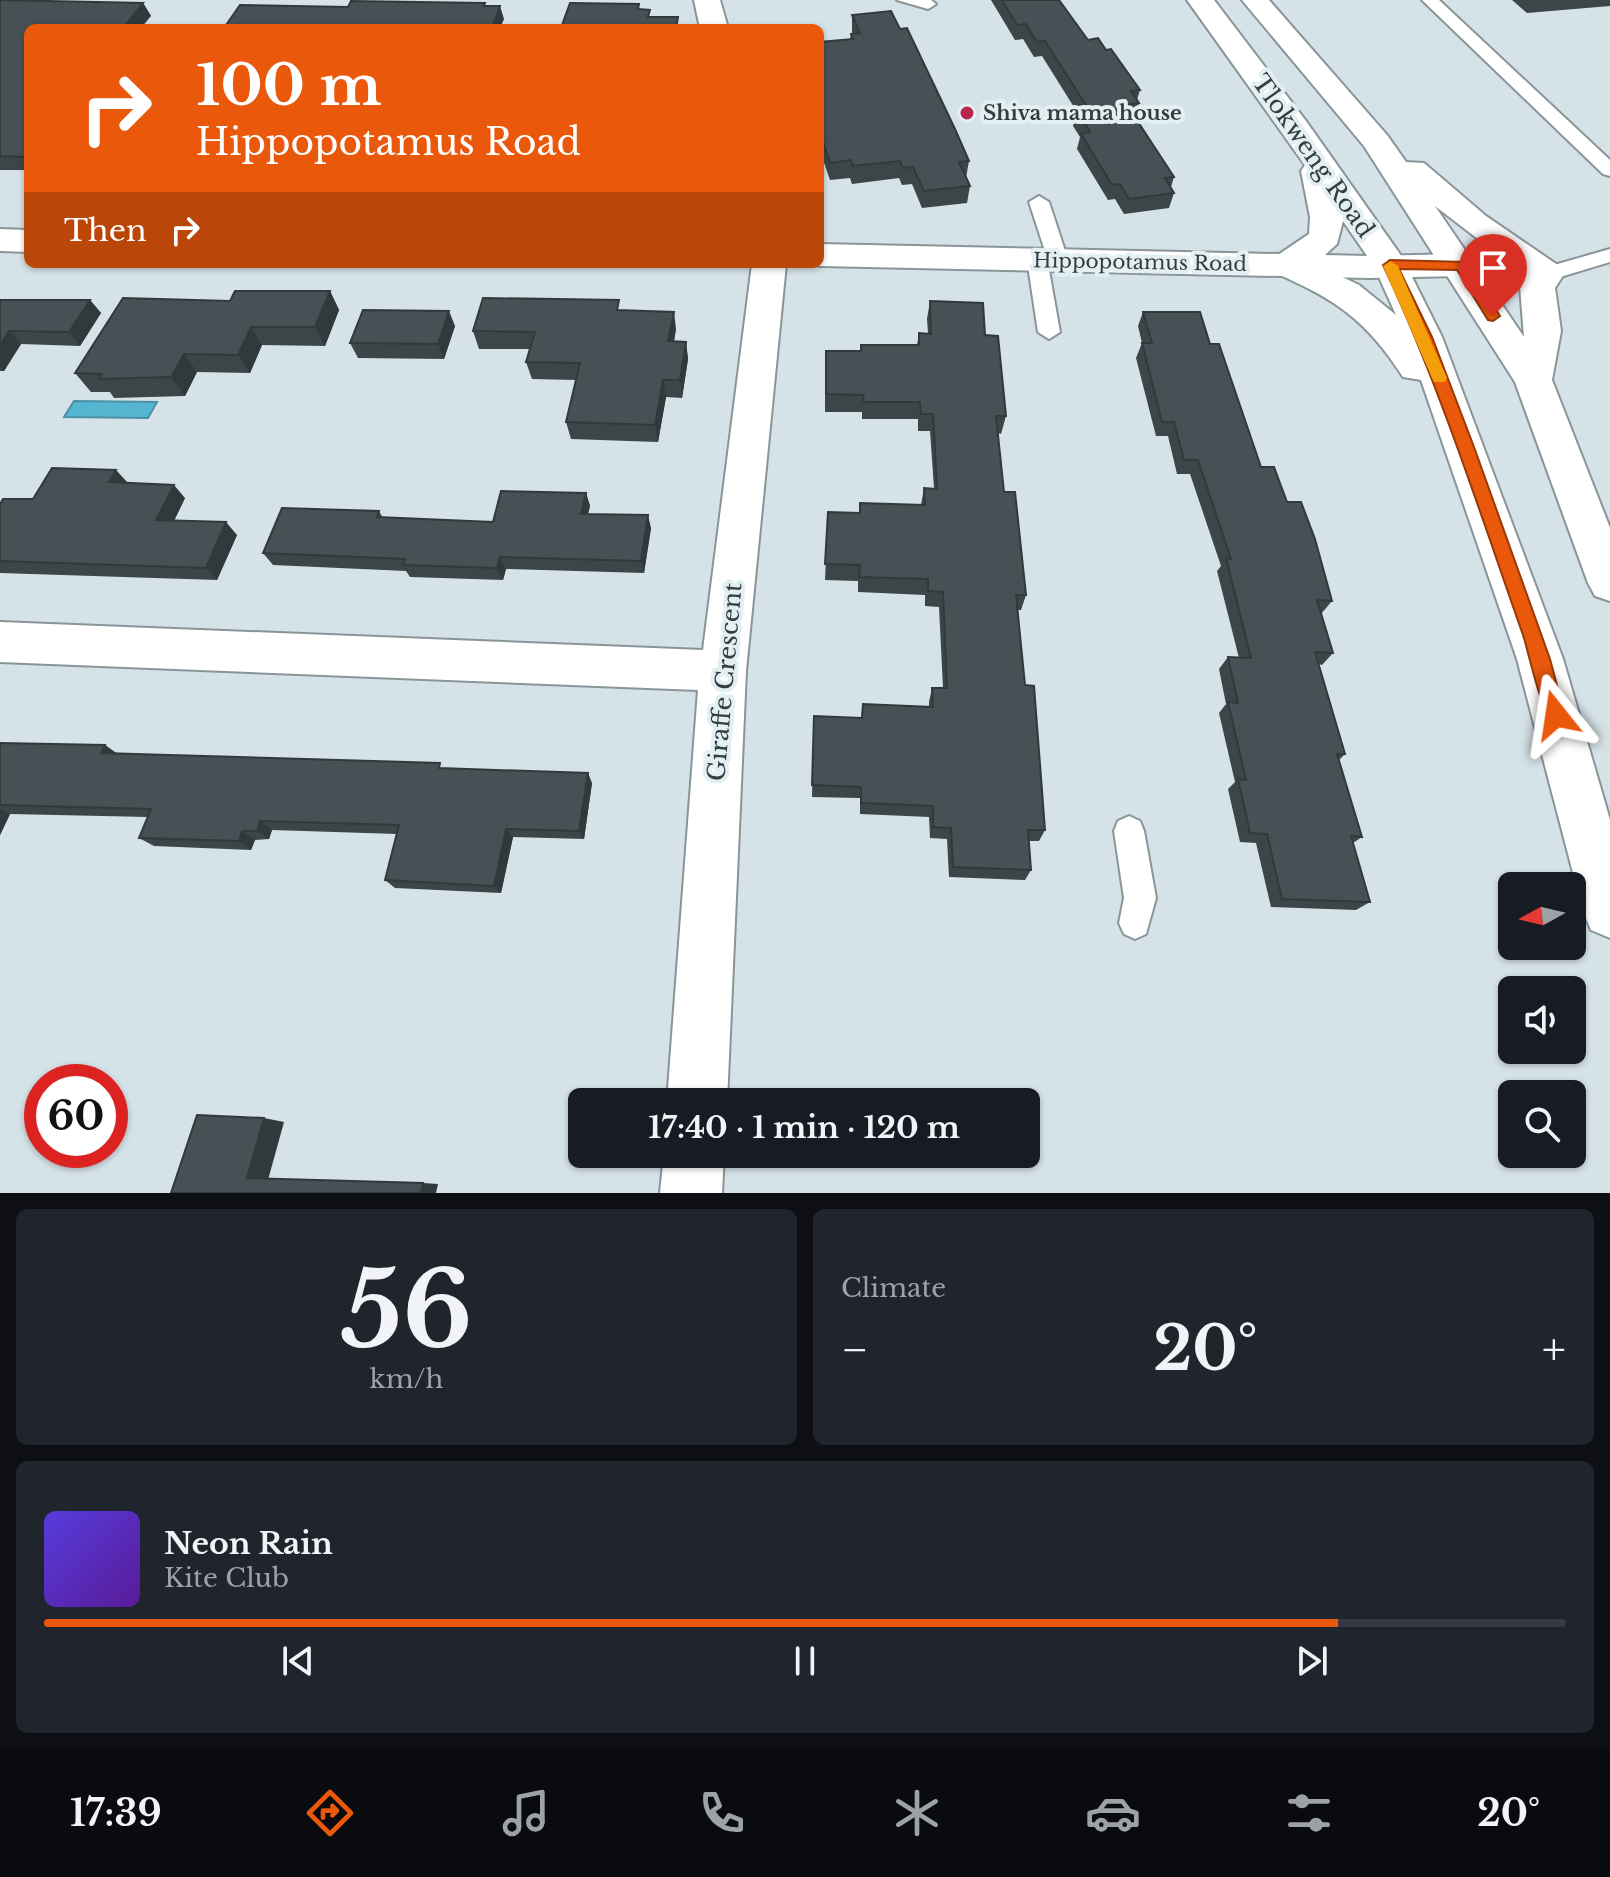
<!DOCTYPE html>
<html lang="en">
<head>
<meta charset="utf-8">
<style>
  :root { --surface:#171b24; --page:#20242c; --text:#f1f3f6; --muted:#9ea1a6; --line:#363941; --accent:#ea580c }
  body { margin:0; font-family:"Libre Baskerville",serif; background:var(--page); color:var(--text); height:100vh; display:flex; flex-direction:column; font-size:30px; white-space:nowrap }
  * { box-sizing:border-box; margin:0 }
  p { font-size:26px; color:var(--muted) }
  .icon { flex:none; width:44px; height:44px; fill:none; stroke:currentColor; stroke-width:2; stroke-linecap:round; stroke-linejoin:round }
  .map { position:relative; height:1193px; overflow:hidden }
  .sheet { display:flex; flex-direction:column; gap:16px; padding:16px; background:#0d0f14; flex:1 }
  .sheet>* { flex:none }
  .top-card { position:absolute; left:24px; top:24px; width:800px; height:244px; border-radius:12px; box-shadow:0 2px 6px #0004; background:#ea580c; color:#fff; overflow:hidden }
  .needle { width:52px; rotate:262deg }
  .fabs { position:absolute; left:1498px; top:872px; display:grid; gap:16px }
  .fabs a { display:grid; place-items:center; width:88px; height:88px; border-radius:12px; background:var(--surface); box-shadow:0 2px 6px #0004; font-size:40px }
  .speed { position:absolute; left:24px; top:1064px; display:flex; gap:16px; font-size:40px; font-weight:700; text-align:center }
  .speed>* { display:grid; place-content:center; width:104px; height:104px; border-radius:50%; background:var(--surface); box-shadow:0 2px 6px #0004; line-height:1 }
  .speed .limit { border:12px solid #d22; background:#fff; color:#111 }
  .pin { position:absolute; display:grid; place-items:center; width:68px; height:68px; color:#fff; margin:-82px -34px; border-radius:50% 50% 50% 0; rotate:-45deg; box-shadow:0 0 8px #0007 }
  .pin .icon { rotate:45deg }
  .me { position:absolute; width:88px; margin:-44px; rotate:345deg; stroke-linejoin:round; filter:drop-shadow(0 0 6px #0008) }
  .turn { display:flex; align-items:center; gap:28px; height:168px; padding:0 40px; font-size:36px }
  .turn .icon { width:104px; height:104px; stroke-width:2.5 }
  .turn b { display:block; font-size:56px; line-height:68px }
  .then { display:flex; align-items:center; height:76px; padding:0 40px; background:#0003; gap:16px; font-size:30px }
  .big { font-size:60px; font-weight:700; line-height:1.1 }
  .sheet .card { flex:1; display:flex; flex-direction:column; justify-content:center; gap:12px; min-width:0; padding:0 28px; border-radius:12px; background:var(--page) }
  .sheet .dial { align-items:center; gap:0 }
  .dial b { font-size:104px; line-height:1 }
  .song { display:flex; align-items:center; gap:24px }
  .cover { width:96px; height:96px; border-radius:12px; background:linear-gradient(135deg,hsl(250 70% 55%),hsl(270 70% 35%)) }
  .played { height:8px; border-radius:4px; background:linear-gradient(90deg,var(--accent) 85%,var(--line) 85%) }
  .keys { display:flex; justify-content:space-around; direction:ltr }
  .heat { display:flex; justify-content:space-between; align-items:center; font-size:44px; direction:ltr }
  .sheet .tiles { flex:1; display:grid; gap:16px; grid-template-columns:1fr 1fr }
  .card:last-child { grid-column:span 2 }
  .trip { position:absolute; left:568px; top:1088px; width:472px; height:80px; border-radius:12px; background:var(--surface); box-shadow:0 2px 6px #0004; font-weight:700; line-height:80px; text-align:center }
  .menu { display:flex; height:128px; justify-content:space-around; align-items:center; background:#090b0e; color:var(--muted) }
  .menu .icon { width:56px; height:56px }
  .menu .selected { color:var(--accent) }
  .menu b { font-size:36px; color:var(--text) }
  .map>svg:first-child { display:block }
</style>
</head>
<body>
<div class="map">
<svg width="1610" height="1193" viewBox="0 0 1610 1193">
  <rect width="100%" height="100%" fill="#d5e2e7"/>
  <path fill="#55b6d2" stroke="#4c91a6" stroke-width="2" d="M74 401 157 402 148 418 64 417Z"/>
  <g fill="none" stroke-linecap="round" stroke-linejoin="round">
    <g stroke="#899599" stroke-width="4">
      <g id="lane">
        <path d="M897 0H931L936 4 928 9Z"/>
        <path d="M1422 0H1439L1610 160V176L1603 174Z"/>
        <path d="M1039 196 1049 202 1068 260 1065 265H1051L1048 260 1029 202Z"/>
        <path d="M1610 249V262L1547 281 1461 272 1451 265 1461 258 1547 267Z"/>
        <path d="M1037 252 1047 259 1060 332 1049 339 1038 332 1027 259Z"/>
        <path d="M1129 816 1140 821 1144 831 1156 898 1146 934 1135 939 1124 934 1119 923 1124 898 1114 831 1118 821Z"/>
      </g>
    </g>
    <g stroke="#899599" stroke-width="4">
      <g id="street">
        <path d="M694 0H720L728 28H700Z"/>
        <path d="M0 229 28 230V252L0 251Z"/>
        <path d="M820 244 1369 256 1461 254 1473 257 1478 265 1473 273 1461 276 1369 278 820 266 813 264H820Z"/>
        <path d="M752 264H786L746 671 727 1102H667L698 690 0 662V622L703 650Z"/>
        <path d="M664 1154H724L722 1193H660Z"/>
      </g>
    </g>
    <g stroke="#899599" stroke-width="4">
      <g id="primary">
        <path d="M1187 0H1214L1306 121 1402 257 1442 337 1563 659 1610 820V938L1591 930 1583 911 1517 659 1421 380 1403 377C1367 321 1336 299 1275 273L1270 265 1275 257 1309 234 1310 217 1301 171 1305 165ZM1343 221 1374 266 1396 315 1359 285 1315 264 1337 244Z"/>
        <path d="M1242 0H1269L1387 135 1406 162 1424 163 1486 216 1559 266 1564 274 1555 288 1561 331 1552 380 1610 528V601L1595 596 1588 583 1515 382 1364 146ZM1435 206 1526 276 1520 286 1524 337Z"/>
      </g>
    </g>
    <use href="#lane" fill="#fff" fill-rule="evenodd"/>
    <use href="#street" fill="#fff" fill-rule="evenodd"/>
    <use href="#primary" fill="#fff" fill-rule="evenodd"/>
  </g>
  <g fill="#3c4649">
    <path d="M0 0 143 3 151 16 28 28V170H0Z"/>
    <path d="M991 0H1059L1088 40 1106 50 1140 90 1137 100 1139 103 1135 117 1174 177 1171 187 1174 193 1169 208 1124 214 1115 199 1108 200 1077 149 1080 137 1073 126 1077 112 1042 56 1034 57 1023 39 1015 40Z"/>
    <path d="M1512 0H1610V6L1527 13Z"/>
    <path d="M852 15 900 29 969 161 966 178 970 186 967 203 922 208 912 184 902 185 899 178 852 184 850 178 830 180 820 151V42L850 39 851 34H852Z"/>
    <path d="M330 291 339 310 325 346 262 345 250 373 197 372 185 396 114 398 110 392H91L75 373 230 301Z"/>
    <path d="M0 300H90L101 313 80 346 21 344 4 371H0Z"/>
    <path d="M930 301 985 335 1006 416 1001 434 998 433 1004 492 1026 595 1021 610H1018L1025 685 1045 830 1039 841H1029L1031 870 1025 880 949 877 947 839 930 838 929 817 860 814V798L812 797 814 716 861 718 863 704 929 707V702L932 688H943L939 607 925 606V595L858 592V581L825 580 828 512 859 513 860 503 921 505 924 488H934L930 431H918V419H862V412H825V368L860 351 861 345H917L919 333H928L927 319Z"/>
    <path d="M621 310 676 329 674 341 686 342 688 359 682 398 666 397 658 442 571 439 566 422 576 380 532 379 526 362 530 349H479L473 331Z"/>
    <path d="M1143 312 1210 344 1261 467 1287 502 1332 601 1321 614 1333 653 1322 665 1319 664 1345 754 1339 760 1362 837 1353 843 1370 902 1356 910 1271 907 1256 843 1240 842 1228 789 1235 782 1219 713 1226 704 1219 669 1228 657 1239 658 1217 571 1221 566 1190 474H1177L1168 436H1156L1136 358 1142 343 1138 326Z"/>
    <path d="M455 326 444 359 358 358 350 343Z"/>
    <path d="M127 483 185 498 174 521 237 535 217 580 0 573V504Z"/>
    <path d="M586 493 590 506 588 514 651 528 644 573 506 569 503 580 410 577 406 571 273 565 263 553 379 511 383 518 493 522Z"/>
    <path d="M0 743 105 745 116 753 445 769 592 783 584 839 513 837 501 893 395 888 385 880 397 834 272 830 269 839 255 840 251 850 154 846 139 838 148 817 10 814 0 835Z"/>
  </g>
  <g fill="#31393c">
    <path d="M143 3 151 16 141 28H123Z"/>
    <path d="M500 6 504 19 500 28H492Z"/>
    <path d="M330 291 339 310 325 346 315 327Z"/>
    <path d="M90 300 101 313 80 346 69 332Z"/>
    <path d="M449 311 455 326 444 359 438 344Z"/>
    <path d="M674 312 676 329 671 358 668 341Z"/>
    <path d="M251 327 262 345 250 373 238 355Z"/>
    <path d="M9 331 21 344 4 371 0 367V345Z"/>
    <path d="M686 342 688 359 682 398 680 380Z"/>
    <path d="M184 354 197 372 185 396 171 377Z"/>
    <path d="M663 380 666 397 658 442 655 425Z"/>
    <path d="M116 470 128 483 109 482Z"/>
    <path d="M174 485 185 498 168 533 156 520Z"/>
    <path d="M586 493 590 506 585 526 581 514Z"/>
    <path d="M648 515 651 528 644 573 641 561Z"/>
    <path d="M226 522 237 535 217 580 206 568Z"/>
    <path d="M500 557 506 569 503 580 497 568Z"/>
    <path d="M105 745 119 755 101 753Z"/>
    <path d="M588 773 592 783 584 839 579 831Z"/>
    <path d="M0 809 10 814 0 835Z"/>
    <path d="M260 821 272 830 269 839 257 831Z"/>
    <path d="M506 829 513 837 501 893 494 886Z"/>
    <path d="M242 831 255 840 251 850 239 841Z"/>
    <path d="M264 1118 284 1122 268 1180 247 1178Z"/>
    <path d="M423 1183 438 1184 436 1193H421Z"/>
  </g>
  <g fill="#465155" stroke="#31393c" stroke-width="2">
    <path d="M0 0 143 3 123 28H28V157L0 156Z"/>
    <path d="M1002 0H1059L1088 40 1098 38 1106 50 1111 49 1140 90 1131 91 1139 103 1127 105 1174 177 1165 178 1174 193 1129 199 1120 184 1112 185 1081 134 1090 132 1077 111 1089 110 1045 41 1037 42 1026 24 1017 25Z"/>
    <path d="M351 1 485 3 484 6H500L492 28H224L240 5 348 7Z"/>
    <path d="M570 3 639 4 638 9 650 10 648 17H678L676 28H561Z"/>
    <path d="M891 11 900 29 907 28 955 129 969 161 959 162 970 186 924 191 913 167 903 168 900 161 853 166 851 160 830 163 820 133V42L853 39 851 34 860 33 852 15Z"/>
    <path d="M235 291H330L315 327H251L238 355 184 354 171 377 99 379 102 374 75 373 123 298 230 301Z"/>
    <path d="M483 298 619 300 617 310 674 312 668 341 686 342 680 380H663L655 425 566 422 580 363 526 362 535 332 473 331Z"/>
    <path d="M0 300H90L69 332 9 331 0 345Z"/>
    <path d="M930 301 983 303 985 335 998 336 1006 416H996L1004 492H1015L1026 595H1016L1025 685 1034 686 1045 830H1028L1031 870 953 867 951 828 933 827V806L861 803V787L812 785 814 716 862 718 863 704 933 707 932 688H947L943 592 928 591V579L859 577 860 565 825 564 828 512 860 513V503L925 505 924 488 937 489 933 414H921L920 402H864L863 395 826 394V351H861V345H919V333L931 334Z"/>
    <path d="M363 310 449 311 438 344 350 343Z"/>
    <path d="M1143 312H1200L1210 344H1219L1261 467H1274L1287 502H1301L1315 539 1332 601 1317 600 1333 653 1315 652 1345 754H1337L1362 837 1351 836 1370 902 1282 899 1267 834 1250 833 1238 779 1246 780 1228 702 1238 703 1228 657 1251 658 1226 558 1231 559 1198 460H1184L1174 422H1162L1142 343H1152Z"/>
    <path d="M52 468 116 470 109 482 174 485 156 520 226 522 206 568 0 561V504L3 499H33Z"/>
    <path d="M501 491 586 493 581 514 648 515 641 561 500 557 497 568 403 565 405 559 263 553 282 508 379 511 377 517 493 522Z"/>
    <path d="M0 743 105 745 101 753 440 763 439 768 588 773 579 831 506 829 494 886 385 880 399 825 260 821 257 831H242L239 841 139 838 151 809 0 805Z"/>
    <path d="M197 1115 264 1118 247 1178 423 1183 421 1193H171Z"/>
  </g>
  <path fill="#ea580c" stroke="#983908" stroke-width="2" d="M1390 260 1466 262 1500 316 1493 321 1488 320 1457 270 1399 269 1432 337 1474 447 1550 659 1565 715 1556 724C1542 719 1529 653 1523 635 1479 510 1439 384 1383 265Z"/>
  <path fill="#f59e0b" d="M1391 261 1398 266 1447 378 1445 382H1434L1432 378 1383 266Z"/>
  <circle fill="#b8274f" stroke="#e2f0f4" stroke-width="3" cx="967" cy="113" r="8"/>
  <g text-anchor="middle" stroke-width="8" stroke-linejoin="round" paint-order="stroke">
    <g font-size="20" font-weight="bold" fill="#373c3e" stroke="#e2f0f4" text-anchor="start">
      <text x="983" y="120">Shiva mama house</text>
    </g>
    <g font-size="20" fill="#373c3e" stroke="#e2f0f4">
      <text transform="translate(1140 262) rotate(1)" y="7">Hippopotamus Road</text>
    </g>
    <g font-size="24" fill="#373c3e" stroke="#e2f0f4">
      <text transform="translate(1313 156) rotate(55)" y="8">Tlokweng Road</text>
      <text transform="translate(725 682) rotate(-85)" y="8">Giraffe Crescent</text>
    </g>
  </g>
</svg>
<div class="fabs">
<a><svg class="needle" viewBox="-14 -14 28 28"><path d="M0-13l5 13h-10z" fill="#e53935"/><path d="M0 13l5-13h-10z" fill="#9ea1a6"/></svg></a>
<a><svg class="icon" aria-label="sound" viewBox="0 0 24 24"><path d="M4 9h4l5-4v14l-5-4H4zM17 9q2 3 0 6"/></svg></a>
<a><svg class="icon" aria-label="search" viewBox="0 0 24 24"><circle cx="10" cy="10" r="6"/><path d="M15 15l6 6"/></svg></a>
</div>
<div class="speed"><div class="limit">60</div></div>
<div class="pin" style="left:1493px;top:316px;background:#d93025"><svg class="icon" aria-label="arrive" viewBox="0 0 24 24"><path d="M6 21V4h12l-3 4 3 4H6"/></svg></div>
<svg class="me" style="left:1556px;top:715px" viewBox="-20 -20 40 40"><path d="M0-17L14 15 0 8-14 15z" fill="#ea580c" stroke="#fff" stroke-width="4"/></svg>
<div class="trip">17:40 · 1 min · 120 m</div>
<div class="top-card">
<div class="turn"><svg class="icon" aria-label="right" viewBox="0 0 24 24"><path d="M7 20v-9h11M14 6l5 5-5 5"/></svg><div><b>100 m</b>Hippopotamus Road</div></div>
<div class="then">Then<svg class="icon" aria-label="right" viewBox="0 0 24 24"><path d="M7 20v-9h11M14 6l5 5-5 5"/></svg></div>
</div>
</div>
<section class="sheet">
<div class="tiles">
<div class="card dial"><b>56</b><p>km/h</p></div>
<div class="card"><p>Climate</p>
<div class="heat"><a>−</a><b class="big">20°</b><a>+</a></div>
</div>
<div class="card">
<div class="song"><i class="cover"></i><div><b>Neon Rain</b><p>Kite Club</p></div></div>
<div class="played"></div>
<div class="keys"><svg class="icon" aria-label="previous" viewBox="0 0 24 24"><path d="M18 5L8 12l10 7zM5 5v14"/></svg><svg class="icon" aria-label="pause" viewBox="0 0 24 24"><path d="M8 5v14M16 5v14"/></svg><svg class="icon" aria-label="next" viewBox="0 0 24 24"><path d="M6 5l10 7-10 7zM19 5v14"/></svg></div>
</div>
</div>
</section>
<nav class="menu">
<b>17:39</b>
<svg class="icon selected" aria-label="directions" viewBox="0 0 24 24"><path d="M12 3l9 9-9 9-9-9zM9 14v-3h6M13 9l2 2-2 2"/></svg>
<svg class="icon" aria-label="music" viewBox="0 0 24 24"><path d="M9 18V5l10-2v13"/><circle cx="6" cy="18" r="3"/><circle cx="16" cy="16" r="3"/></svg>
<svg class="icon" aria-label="phone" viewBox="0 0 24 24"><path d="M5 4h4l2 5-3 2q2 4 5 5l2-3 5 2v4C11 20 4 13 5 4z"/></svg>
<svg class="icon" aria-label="climate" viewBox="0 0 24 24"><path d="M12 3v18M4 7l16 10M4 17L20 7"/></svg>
<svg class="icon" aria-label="car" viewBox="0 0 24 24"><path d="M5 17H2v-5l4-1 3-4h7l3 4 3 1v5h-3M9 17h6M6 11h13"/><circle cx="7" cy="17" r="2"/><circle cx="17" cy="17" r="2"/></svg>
<svg class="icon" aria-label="filters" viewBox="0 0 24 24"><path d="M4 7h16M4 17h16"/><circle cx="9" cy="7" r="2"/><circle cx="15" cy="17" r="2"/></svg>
<b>20°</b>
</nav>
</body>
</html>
